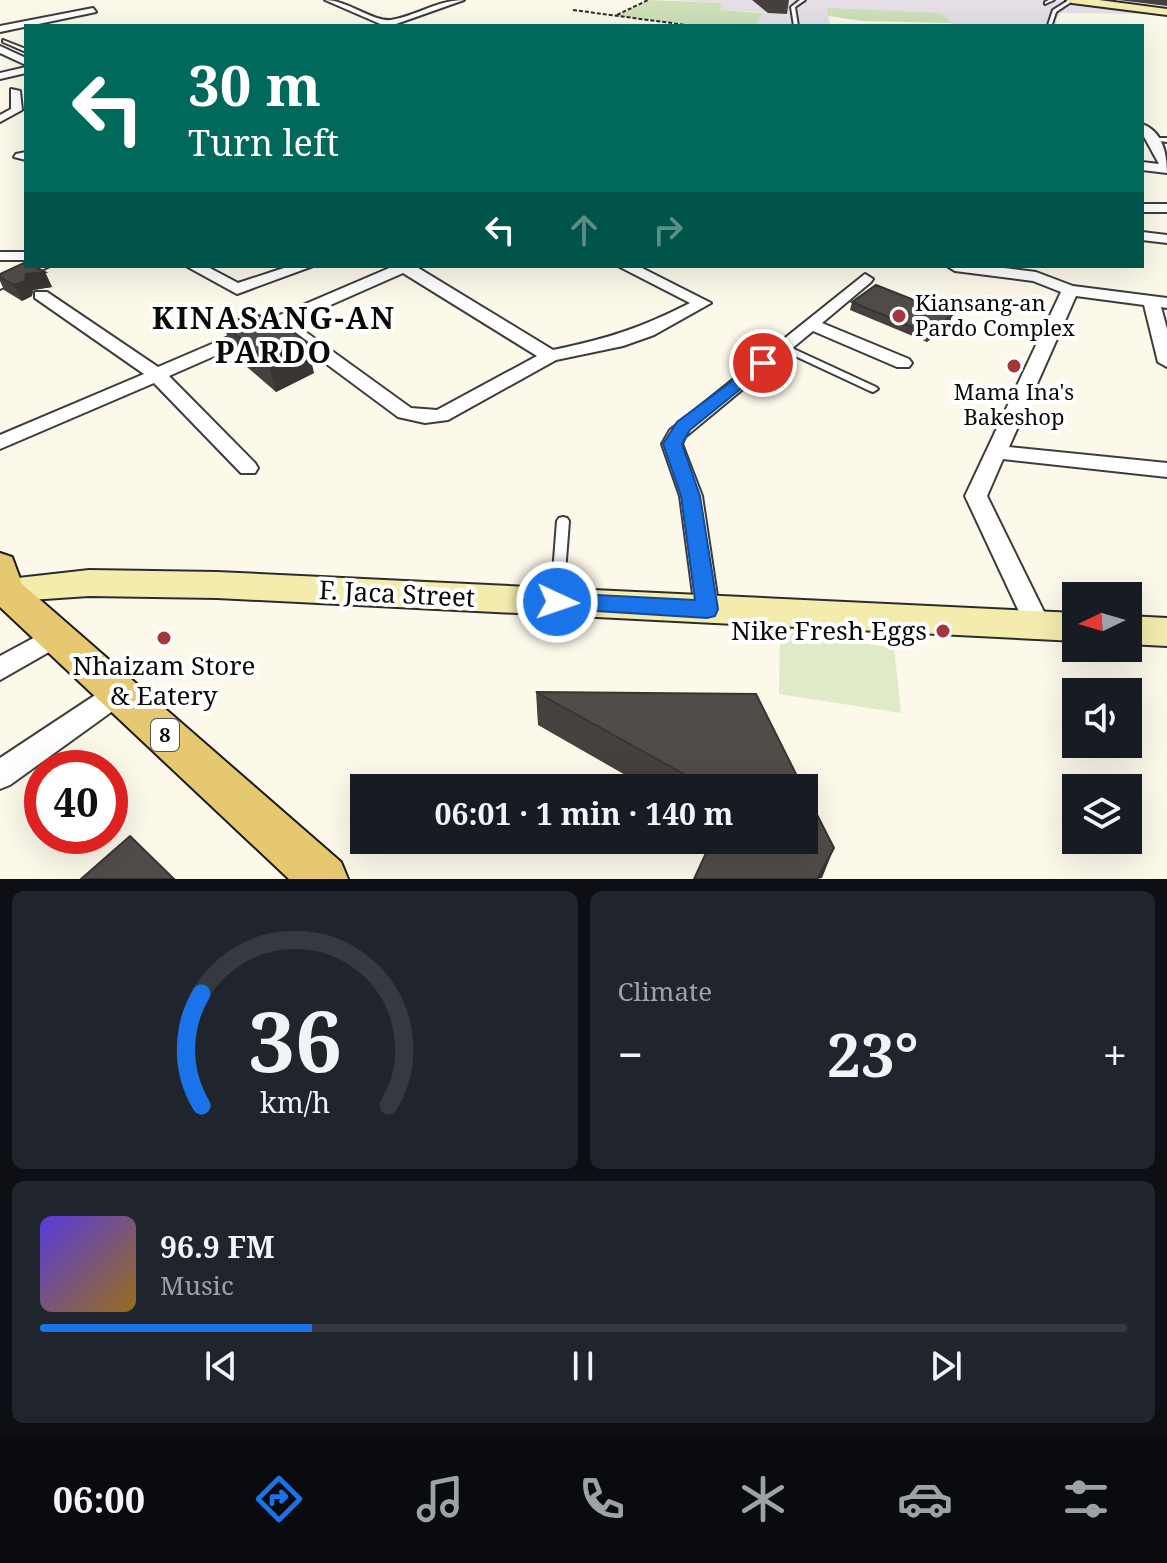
<!DOCTYPE html>
<html lang="en">
<head>
<meta charset="utf-8">
<style>
  :root { --surface:#171b24; --page:#20242c; --text:#f1f3f6; --muted:#9ea1a6; --line:#363941; --accent:#1a73e8 }
  body { margin:0; font-family:"Noto Serif",serif; background:var(--page); color:var(--text); height:100vh; display:flex; flex-direction:column; font-size:30px; white-space:nowrap }
  * { box-sizing:border-box; margin:0 }
  p { font-size:26px; color:var(--muted) }
  .icon { flex:none; width:44px; height:44px; fill:none; stroke:currentColor; stroke-width:2; stroke-linecap:round; stroke-linejoin:round }
  .map { position:relative; height:879px; overflow:hidden }
  .details { display:flex; flex-direction:column; gap:12px; padding:12px; background:#0d0f14; flex:1 }
  .details>* { flex:none }
  .top-card { position:absolute; left:24px; top:24px; width:1120px; height:244px; border-radius:0px; box-shadow:0 8px 32px #0002; background:#00695c; color:#fff; overflow:hidden }
  .needle { width:52px; rotate:265deg }
  .controls { position:absolute; left:1062px; top:582px; display:grid; gap:16px }
  .controls a { display:grid; place-items:center; width:80px; height:80px; border-radius:0px; background:var(--surface); box-shadow:0 8px 32px #0002; font-size:40px }
  .speed { position:absolute; left:24px; top:750px; display:flex; gap:16px; font-size:40px; font-weight:700; text-align:center }
  .speed>* { display:grid; place-content:center; width:104px; height:104px; border-radius:50%; background:var(--surface); box-shadow:0 8px 32px #0002; line-height:1 }
  .speed .limit { border:12px solid #d22; background:#fff; color:#111 }
  .pin { position:absolute; display:grid; place-items:center; width:68px; height:68px; color:#fff; margin:-34px; border:4px solid #fff; border-radius:50%; box-shadow:0 2px 8px #0007 }
  .me { position:absolute; width:88px; margin:-44px; rotate:93deg; stroke-linejoin:round; filter:drop-shadow(0 0 6px #0008) }
  .turn { display:flex; align-items:center; gap:28px; height:168px; padding:0 32px; font-size:36px }
  .turn .icon { width:104px; height:104px; stroke-width:2.5 }
  .turn b { display:block; font-size:56px; line-height:68px }
  .lanes { display:flex; align-items:center; height:76px; padding:0 32px; background:#0003; justify-content:center; gap:40px; direction:ltr }
  .lanes .off { opacity:.35 }
  .big { font-size:60px; font-weight:700; line-height:1.1 }
  .details .card { flex:1; display:flex; flex-direction:column; justify-content:center; gap:12px; min-width:0; padding:0 28px; border-radius:12px; background:var(--page) }
  .details .dial { align-items:center; gap:0 }
  .dial svg { height:208px; overflow:visible; fill:none; stroke:var(--line); stroke-width:7; stroke-linecap:round; text-anchor:middle }
  .dial text { fill:var(--text); stroke:none }
  .song { display:flex; align-items:center; gap:24px }
  .cover { width:96px; height:96px; border-radius:12px; background:linear-gradient(135deg,hsl(250 70% 55%),hsl(40 70% 35%)) }
  .played { height:8px; border-radius:4px; background:linear-gradient(90deg,var(--accent) 25%,var(--line) 25%) }
  .keys { display:flex; justify-content:space-around; direction:ltr }
  .heat { display:flex; justify-content:space-between; align-items:center; font-size:44px; direction:ltr }
  .details .tiles { flex:1; display:grid; gap:12px; grid-template-columns:1fr 1fr }
  .card:last-child { grid-column:span 2 }
  .trip { position:absolute; left:350px; top:774px; width:468px; height:80px; border-radius:0px; background:var(--surface); box-shadow:0 8px 32px #0002; font-weight:700; line-height:80px; text-align:center }
  .dock { display:flex; height:128px; justify-content:space-around; align-items:center; background:#090b0e; color:var(--muted) }
  .dock .icon { width:56px; height:56px }
  .dock .on { color:var(--accent) }
  .dock b { font-size:36px; color:var(--text) }
  .map>svg:first-child { display:block }
</style>
</head>
<body>
<div class="map">
<svg width="1167" height="879" viewBox="0 0 1167 879">
  <rect width="100%" height="100%" fill="#fcf8ea"/>
  <path fill="#e7dfe8" d="M668 0H1058L1144 11 1143 14 1061 13 1057 18 1056 24 1078 26H953L942 13 828 16 831 26H761L757 23 762 12 719 10 721 3Z"/>
  <g fill="#cee1b9">
    <path d="M649 0 722 3 720 10 763 13 757 23 761 26H700L618 16Z"/>
    <path d="M827 8 942 13 951 23 863 21 828 16Z"/>
  </g>
  <path fill="#dfeac9" d="M780 631 894 648 901 713 779 694Z"/>
  <g fill="none" stroke-linecap="round" stroke-linejoin="round">
    <g stroke="#3d3d3d" stroke-width="4">
      <g id="lane">
        <path d="M800 0H805L795 7 798 26H794L791 7Z"/>
        <path d="M1049 0H1054L1045 4V2Z"/>
        <path d="M1069 0H1074L1056 12 1052 24 1048 25 1053 10Z"/>
        <path d="M3 40 26 49V52L3 42Z"/>
        <path d="M1152 138H1167V142L1152 140Z"/>
        <path d="M783 344 876 387 878 389 873 392 870 391 780 349 779 347Z"/>
        <path d="M563 517 567 518 569 521 563 599 561 602 557 604 553 602 551 599 557 521 559 518Z"/>
      </g>
    </g>
    <g stroke="#3d3d3d" stroke-width="4">
      <g id="street">
        <path d="M325 0C347 0 373 22 391 20 416 16 438 0 464 0L396 24 397 26H385Z"/>
        <path d="M93 8 96 12 0 32V26Z"/>
        <path d="M0 46 26 58V65L0 53Z"/>
        <path d="M26 67V73L0 79V73Z"/>
        <path d="M11 89 20 91 22 110 0 122V115L11 109Z"/>
        <path d="M1142 124C1162 131 1167 153 1167 173L1142 170V162L1159 164 1142 133Z"/>
        <path d="M26 152V160L14 157 16 154Z"/>
        <rect x="1142" y="204" width="25" height="8"/>
        <path d="M1142 232 1167 235V243L1142 240Z"/>
        <rect x="0" y="252" width="26" height="8"/>
        <path d="M29 266H50L0 289V278Z"/>
        <path d="M186 266H206L238 283 290 266H313L237 294Z"/>
        <path d="M394 266H415L553 350C607 339 641 328 690 303L618 266H638L711 303 654 335 623 346 556 360 448 420 425 423 398 417 278 328 169 376 255 463 258 468 255 473H241L154 383 0 449V435L144 374 35 298V292H47L158 367ZM403 273 537 356 437 410 411 408 292 322Z"/>
        <path d="M947 266H989L1036 272 1073 286 1167 298V308L1161 307 1167 329V367L1158 362 1144 305 1076 296 1009 447 1167 463V477L1003 459 987 496 1051 626 1047 633 1038 636 1029 633 965 496 1061 292 1033 281 955 271Z"/>
        <path d="M865 274 873 279 871 282 822 323 909 359 912 363 909 367H897L813 331 685 437 682 444 702 496 719 609 716 616 707 619 698 616 695 609 680 496 662 444 670 430Z"/>
        <path d="M54 627 63 630 67 637 63 644 0 680V656Z"/>
        <path d="M118 680 128 684 131 692 128 700 10 785 0 789V758Z"/>
      </g>
    </g>
    <g stroke="#2c2c2c" stroke-width="4">
      <g id="secondary">
        <path d="M1066 0H1099L1167 9V15L1072 3Z"/>
        <path d="M89 570 217 572 1076 613V641L217 598 89 596 0 602V580Z"/>
        <path d="M1128 616 1167 618V646L1128 644Z"/>
      </g>
    </g>
    <g stroke="#1b1b1b" stroke-width="4">
      <path id="primary" d="M0 553 12 557 22 584 341 862 348 879H289L0 607Z"/>
    </g>
    <g stroke="#2c2c2c" stroke-width="2" stroke-dasharray="4 2" stroke-linecap="butt">
      <path d="M573 10 694 26"/>
      <path d="M617 15 648 0"/>
    </g>
    <use href="#lane" fill="#fff" fill-rule="evenodd"/>
    <use href="#street" fill="#fff" fill-rule="evenodd"/>
    <use href="#secondary" fill="#f4ecad" fill-rule="evenodd"/>
    <use href="#primary" fill="#e6c870" fill-rule="evenodd"/>
  </g>
  <g fill="#46413e">
    <path d="M752 0H789L787 14 768 13Z"/>
    <path d="M1118 0H1167V6Z"/>
    <path d="M45 272 52 287 33 290 32 296 22 301 4 290 0 281V274Z"/>
    <path d="M852 302 950 323 927 342 850 310Z"/>
    <path d="M224 325 314 373 276 392 233 355Z"/>
    <path d="M536 692 803 788H648L538 725Z"/>
  </g>
  <g fill="#393532">
    <path d="M45 272 52 287 33 290 32 296 22 301 14 285 26 274Z"/>
    <path d="M952 315 950 323 927 342 929 334Z"/>
    <path d="M307 342 314 373 276 392 267 360Z"/>
    <path d="M834 848 822 878 817 879Z"/>
  </g>
  <g fill="#514c48" stroke="#393532" stroke-width="2">
    <path d="M26 262V266H34L45 272 26 274 25 281 14 285 0 277V274Z"/>
    <path d="M876 285 952 315 929 334 852 302Z"/>
    <path d="M255 312 266 320 273 317 307 342 267 360 224 325Z"/>
    <path d="M536 692 756 694 803 788H709Z"/>
    <path d="M804 789 834 848 817 879H694L712 840H804Z"/>
    <path d="M130 836 174 879H81Z"/>
  </g>
  <path fill="#1a73e8" stroke="#114b97" stroke-width="2" d="M763 358 769 359V366L690 430 682 444 700 496 718 609 715 616 707 618 549 608 545 602 549 596 557 593 695 600 681 496 663 444 677 422Z"/>
  <g fill="#a7353c" stroke="#fff" stroke-width="3">
    <circle cx="899" cy="316" r="8"/>
    <circle cx="1014" cy="366" r="8"/>
    <circle cx="943" cy="631" r="8"/>
    <circle cx="164" cy="638" r="8"/>
  </g>
  <g text-anchor="middle" stroke-width="8" stroke-linejoin="round" paint-order="stroke">
    <rect fill="#fff" stroke="#545454" stroke-width="2" x="151" y="719" width="28" height="32" rx="6"/>
    <g font-size="20" font-weight="bold" fill="#0a0a0a">
      <text x="165" y="742">8</text>
    </g>
    <g font-size="22" fill="#0a0a0a" stroke="#fff" text-anchor="start">
      <text x="915" y="311">Kiansang-an<tspan x="915" dy="25">Pardo Complex</tspan></text>
      <text x="1014" y="400" text-anchor="middle">Mama Ina's<tspan x="1014" dy="25">Bakeshop</tspan></text>
    </g>
    <g font-size="26" fill="#0a0a0a" stroke="#fff">
      <text transform="translate(397 594) rotate(3)" y="9">F. Jaca Street</text>
    </g>
    <g font-size="26" fill="#0a0a0a" stroke="#fff" text-anchor="end">
      <text x="927" y="640">Nike Fresh Eggs</text>
      <text x="164" y="675" text-anchor="middle">Nhaizam Store<tspan x="164" dy="30">&amp; Eatery</tspan></text>
    </g>
    <g font-size="30" font-weight="bold" letter-spacing="2" fill="#0a0a0a" stroke="#fff">
      <text x="274" y="329">KINASANG-AN<tspan x="274" dy="34">PARDO</tspan></text>
    </g>
  </g>
</svg>
<div class="controls">
<a><svg class="needle" viewBox="-14 -14 28 28"><path d="M0-13l5 13h-10z" fill="#e53935"/><path d="M0 13l5-13h-10z" fill="#9ea1a6"/></svg></a>
<a><svg class="icon" aria-label="sound" viewBox="0 0 24 24"><path d="M4 9h4l5-4v14l-5-4H4zM17 9q2 3 0 6"/></svg></a>
<a><svg class="icon" aria-label="layers" viewBox="0 0 24 24"><path d="M12 4l9 5-9 5-9-5zM3 14l9 5 9-5"/></svg></a>
</div>
<div class="speed"><div class="limit">40</div></div>
<div class="pin" style="left:763px;top:363px;background:#d93025"><svg class="icon" aria-label="arrive" viewBox="0 0 24 24"><path d="M6 21V4h12l-3 4 3 4H6"/></svg></div>
<svg class="me" style="left:557px;top:602px" viewBox="-20 -20 40 40"><circle r="17" fill="#1a73e8" stroke="#fff" stroke-width="3"/><path d="M0-11L8 9 0 5-8 9z" fill="#fff"/></svg>
<div class="trip">06:01 · 1 min · 140 m</div>
<div class="top-card">
<div class="turn"><svg class="icon" aria-label="left" viewBox="0 0 24 24"><path d="M17 20v-9H6M10 6l-5 5 5 5"/></svg><div><b>30 m</b>Turn left</div></div>
<div class="lanes"><svg class="icon" aria-label="left" viewBox="0 0 24 24"><path d="M17 20v-9H6M10 6l-5 5 5 5"/></svg><svg class="icon off" aria-label="ahead" viewBox="0 0 24 24"><path d="M12 20V5M6 11l6-6 6 6"/></svg><svg class="icon off" aria-label="right" viewBox="0 0 24 24"><path d="M7 20v-9h11M14 6l5 5-5 5"/></svg></div>
</div>
</div>
<section class="details">
<div class="tiles">
<div class="card dial"><svg viewBox="0 0 100 80">
<path d="M14 69A42 42 0 1 1 86 69"/>
<path d="M14 69A42 42 0 0 1 14 26" stroke="#1a73e8"/>
<text x="50" y="56" font-size="32" font-weight="700">36</text>
<text x="50" y="72" font-size="11">km/h</text>
</svg></div>
<div class="card"><p>Climate</p>
<div class="heat"><a>−</a><b class="big">23°</b><a>+</a></div>
</div>
<div class="card">
<div class="song"><i class="cover"></i><div><b>96.9 FM</b><p>Music</p></div></div>
<div class="played"></div>
<div class="keys"><svg class="icon" aria-label="previous" viewBox="0 0 24 24"><path d="M18 5L8 12l10 7zM5 5v14"/></svg><svg class="icon" aria-label="pause" viewBox="0 0 24 24"><path d="M8 5v14M16 5v14"/></svg><svg class="icon" aria-label="next" viewBox="0 0 24 24"><path d="M6 5l10 7-10 7zM19 5v14"/></svg></div>
</div>
</div>
</section>
<nav class="dock">
<b>06:00</b>
<svg class="icon on" aria-label="directions" viewBox="0 0 24 24"><path d="M12 3l9 9-9 9-9-9zM9 14v-3h6M13 9l2 2-2 2"/></svg>
<svg class="icon" aria-label="music" viewBox="0 0 24 24"><path d="M9 18V5l10-2v13"/><circle cx="6" cy="18" r="3"/><circle cx="16" cy="16" r="3"/></svg>
<svg class="icon" aria-label="phone" viewBox="0 0 24 24"><path d="M5 4h4l2 5-3 2q2 4 5 5l2-3 5 2v4C11 20 4 13 5 4z"/></svg>
<svg class="icon" aria-label="climate" viewBox="0 0 24 24"><path d="M12 3v18M4 7l16 10M4 17L20 7"/></svg>
<svg class="icon" aria-label="car" viewBox="0 0 24 24"><path d="M5 17H2v-5l4-1 3-4h7l3 4 3 1v5h-3M9 17h6M6 11h13"/><circle cx="7" cy="17" r="2"/><circle cx="17" cy="17" r="2"/></svg>
<svg class="icon" aria-label="filters" viewBox="0 0 24 24"><path d="M4 7h16M4 17h16"/><circle cx="9" cy="7" r="2"/><circle cx="15" cy="17" r="2"/></svg>
</nav>
</body>
</html>
